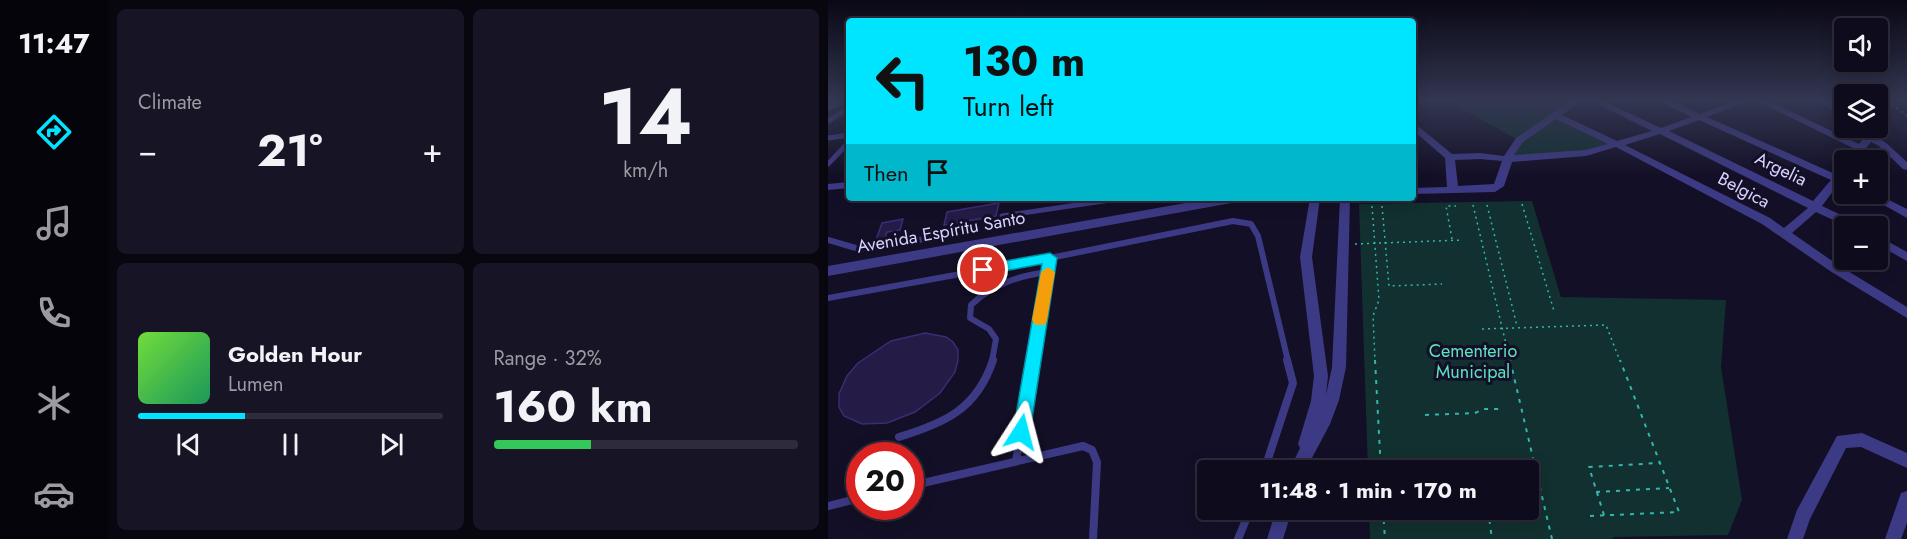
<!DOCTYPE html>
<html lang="en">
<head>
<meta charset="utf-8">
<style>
  :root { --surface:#0e0b1c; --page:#171425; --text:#f1f3f6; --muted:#9b9ba3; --line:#2e2b3b; --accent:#00e5ff }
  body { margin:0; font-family:Jost,sans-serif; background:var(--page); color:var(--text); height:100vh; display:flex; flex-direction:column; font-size:22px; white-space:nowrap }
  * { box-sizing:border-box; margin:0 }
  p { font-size:20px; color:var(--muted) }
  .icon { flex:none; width:33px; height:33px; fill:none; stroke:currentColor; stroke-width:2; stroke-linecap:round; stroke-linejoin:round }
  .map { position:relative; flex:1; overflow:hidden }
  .sheet { display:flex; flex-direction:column; gap:9px; padding:9px; background:#08060f; width:720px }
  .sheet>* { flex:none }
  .guide { position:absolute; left:18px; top:18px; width:570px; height:183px; border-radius:6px; box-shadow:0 3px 15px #0003,0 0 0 2px var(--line); background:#00e5ff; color:#111; overflow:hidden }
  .tools { position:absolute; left:1006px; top:18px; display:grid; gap:12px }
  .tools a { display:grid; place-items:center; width:54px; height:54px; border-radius:6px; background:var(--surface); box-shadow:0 3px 15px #0003,0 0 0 2px var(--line); font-size:30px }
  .speed { position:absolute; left:18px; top:442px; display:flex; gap:12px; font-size:30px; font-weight:700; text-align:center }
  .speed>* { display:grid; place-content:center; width:78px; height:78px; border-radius:50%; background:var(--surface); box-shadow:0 3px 15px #0003,0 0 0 2px var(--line); line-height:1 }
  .speed .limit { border:9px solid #d22; background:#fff; color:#111 }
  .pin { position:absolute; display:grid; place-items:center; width:51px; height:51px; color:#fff; margin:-26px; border:3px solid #fff; border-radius:50%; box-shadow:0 2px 6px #0007 }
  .me { position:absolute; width:66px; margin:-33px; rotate:9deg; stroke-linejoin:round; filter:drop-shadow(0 0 4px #0008) }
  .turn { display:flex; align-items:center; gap:21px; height:126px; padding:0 18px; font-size:27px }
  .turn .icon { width:78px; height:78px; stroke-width:2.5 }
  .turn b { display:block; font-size:42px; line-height:51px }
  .then { display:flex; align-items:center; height:57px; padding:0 18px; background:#0003; gap:12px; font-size:22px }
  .big { font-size:45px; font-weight:700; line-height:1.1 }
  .sheet .tile { flex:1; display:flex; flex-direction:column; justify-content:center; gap:9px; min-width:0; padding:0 21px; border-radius:9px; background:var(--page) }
  .sheet .dial { align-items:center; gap:0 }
  .dial b { font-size:78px; line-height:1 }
  .song { display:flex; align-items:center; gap:18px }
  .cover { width:72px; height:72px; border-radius:9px; background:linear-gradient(135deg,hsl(100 70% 55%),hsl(150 70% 35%)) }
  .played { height:6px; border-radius:3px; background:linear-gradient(90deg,var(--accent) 35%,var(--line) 35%) }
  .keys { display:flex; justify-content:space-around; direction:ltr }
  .heat { display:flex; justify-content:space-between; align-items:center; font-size:33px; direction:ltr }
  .charge { height:9px; border-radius:4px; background:linear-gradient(90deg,#34c759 32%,var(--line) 0) }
  .sheet .tiles { flex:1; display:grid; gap:9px; grid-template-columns:repeat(2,1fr) }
  .trip { position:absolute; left:369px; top:460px; width:342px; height:60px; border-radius:6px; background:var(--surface); box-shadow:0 3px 15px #0003,0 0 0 2px var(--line); font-weight:700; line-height:60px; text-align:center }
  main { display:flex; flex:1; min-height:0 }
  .dock { display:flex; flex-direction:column; width:108px; justify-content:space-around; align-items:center; background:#06040b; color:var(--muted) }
  .dock .icon { width:42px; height:42px }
  .dock .on { color:var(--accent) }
  .dock b { font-size:27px; color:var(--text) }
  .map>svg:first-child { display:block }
</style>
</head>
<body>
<main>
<nav class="dock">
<b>11:47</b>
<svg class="icon on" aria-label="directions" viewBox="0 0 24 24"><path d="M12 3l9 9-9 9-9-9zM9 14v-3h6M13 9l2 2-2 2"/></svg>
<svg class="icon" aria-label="music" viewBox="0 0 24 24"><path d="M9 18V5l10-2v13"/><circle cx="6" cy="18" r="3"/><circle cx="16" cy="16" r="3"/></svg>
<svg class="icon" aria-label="phone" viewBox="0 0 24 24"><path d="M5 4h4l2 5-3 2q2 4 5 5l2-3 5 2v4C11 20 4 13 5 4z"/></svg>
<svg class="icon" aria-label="climate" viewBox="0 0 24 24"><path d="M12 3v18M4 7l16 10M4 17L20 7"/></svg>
<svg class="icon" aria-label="car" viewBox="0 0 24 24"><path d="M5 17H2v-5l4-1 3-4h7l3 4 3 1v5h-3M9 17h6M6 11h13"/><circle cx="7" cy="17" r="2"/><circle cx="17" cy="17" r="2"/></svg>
</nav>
<section class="sheet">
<div class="tiles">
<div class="tile"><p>Climate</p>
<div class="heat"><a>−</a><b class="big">21°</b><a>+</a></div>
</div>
<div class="tile dial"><b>14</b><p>km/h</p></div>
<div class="tile">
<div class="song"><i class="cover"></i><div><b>Golden Hour</b><p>Lumen</p></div></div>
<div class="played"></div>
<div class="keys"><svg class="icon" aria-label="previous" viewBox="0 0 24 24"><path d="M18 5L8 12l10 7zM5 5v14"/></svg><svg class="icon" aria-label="pause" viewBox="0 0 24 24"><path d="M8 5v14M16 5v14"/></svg><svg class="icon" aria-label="next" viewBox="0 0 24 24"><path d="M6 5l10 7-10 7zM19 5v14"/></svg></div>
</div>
<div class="tile"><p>Range · 32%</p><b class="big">160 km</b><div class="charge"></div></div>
</div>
</section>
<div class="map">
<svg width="1079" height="539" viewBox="0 0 1079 539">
  <rect width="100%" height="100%" fill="#130f26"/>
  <g fill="#12302f">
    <path d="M618 100H750L728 115 790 145 774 149 680 159 690 140Z"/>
    <path d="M704 201 733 297 898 300 893 367 914 500 900 535 785 537V539H542L541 510H700V471H540L531 204Z"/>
  </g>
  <g fill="#241b47" stroke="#3b2d73" stroke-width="1.5">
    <path d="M171 203 168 216 116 225 119 212Z"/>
    <path d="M75 219 72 230 59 232 57 238 48 240 54 223Z"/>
    <path d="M97 333 118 337 125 342 130 350V360L127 372 112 393 87 412 59 423 34 424 16 416 11 407V394L19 376 30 363 63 341Z"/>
  </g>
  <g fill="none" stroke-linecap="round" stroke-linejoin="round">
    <g stroke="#2fb8b0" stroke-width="1.5" stroke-dasharray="2 4" stroke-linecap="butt">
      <path d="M1059 100 1079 116"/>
      <path d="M694 204 726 311"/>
      <path d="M645 205 682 361"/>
      <path d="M659 205 689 326"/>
      <path d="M544 206 551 300 545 316 547 361"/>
      <path d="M554 206 561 286 614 284"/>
      <path d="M624 239 618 206H628"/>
      <path d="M527 244 635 240"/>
      <path d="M654 329 778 325 792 361"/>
    </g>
    <g stroke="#2fb8b0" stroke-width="2" stroke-dasharray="4 6" stroke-linecap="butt">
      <path d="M547 360 553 471"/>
      <path d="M682 360 724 539"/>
      <path d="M597 415 647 413 656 409H672"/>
      <path d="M553 464 652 460 653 471"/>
      <path d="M768 492 841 488"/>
      <path d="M555 510 557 539"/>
      <path d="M660 510 664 539"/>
      <path d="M555 512 599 510"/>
      <path d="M776 515 761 467 831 463"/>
      <path d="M762 516 851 512 792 360"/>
    </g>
    <g stroke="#3d3a85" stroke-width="5">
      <path d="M0 121 21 108"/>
      <path d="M0 138 21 135"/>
      <path d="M0 164 21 142"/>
      <path d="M174 216 296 198"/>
    </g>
    <g stroke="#3d3a85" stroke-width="6">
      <path d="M0 240 31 249 97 239"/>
      <path d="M0 298 232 256 405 221 423 224 430 236 460 361"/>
      <path d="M164 361 168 339 161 329 142 318 143 305C165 284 190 276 220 272"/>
      <path d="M205 361 222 258"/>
    </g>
    <g stroke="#3d3a85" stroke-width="8">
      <path d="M71 437C117 423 149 409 165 360"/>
      <path d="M188 461 205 360"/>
      <path d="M436 471 465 383 459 360"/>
      <path d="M82 486 255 446 264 450 269 462 265 539"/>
      <path d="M0 506 32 498"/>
      <path d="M410 539 422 510"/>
    </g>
    <g fill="#3d3a85" fill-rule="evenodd">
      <path d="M10 100H21V102L0 111V105Z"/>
      <path d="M744 100H754L734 115 789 141 824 131 761 100H773L833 128 863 117 829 100H841L872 114 909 100H922L879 117 1007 174 1013 166 1017 165 1015 177 1017 178V185L1011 183 994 206 1030 223 1031 226H1018L988 212 964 233 1010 265 1079 307V318L1002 271 934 224 788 147 758 156 684 162 676 186 667 192 585 194V188L619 187 617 158 585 130V122L624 154 652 153 676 156 688 138ZM728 119 780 144 757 150 686 155 695 142ZM871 120 1003 180 985 201 841 131ZM832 134 980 208 956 228 942 218 797 145ZM652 159 674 161 666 184 630 186 627 160Z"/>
      <path d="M927 100H939L1031 144 1042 131 1041 128 1050 127 1053 130 1047 137 1057 142 1079 162V170L1075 169 1051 146 1043 142 1028 160H1018L1027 149Z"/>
      <path d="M986 100H998L1017 110V116Z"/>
      <path d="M21 182V188L0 190V184Z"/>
      <path d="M1036 194H1049L1079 209V218Z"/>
      <path d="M482 198H492L484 257 500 376 498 395 504 367 512 198H522L518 367 511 400 502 424 477 471H461L472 448 470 444 483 401 486 376 472 257Z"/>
      <path d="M1050 236 1079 252V261L1050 245Z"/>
      <path d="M1034 433 1079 453V468L1033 447 1018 448 982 519 975 539H959L969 510 1009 436Z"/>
      <path d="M1079 491V523L1073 539H1057L1073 493Z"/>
      <path d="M448 510H464L455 539H439Z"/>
    </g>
    <path fill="#3d3a85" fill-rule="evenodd" d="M386 198H415L409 202 0 276V266Z"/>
  </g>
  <linearGradient id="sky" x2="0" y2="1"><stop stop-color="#0a0815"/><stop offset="0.57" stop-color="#333752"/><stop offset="1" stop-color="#333752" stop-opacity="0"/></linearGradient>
  <rect width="1079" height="176" fill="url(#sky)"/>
  <path fill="#00e5ff" stroke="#0095a6" stroke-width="1.5" d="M222 253 229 258 202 432 199 438 193 440 187 438 185 432 214 264 155 275 149 270 155 265Z"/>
  <path fill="#f59e0b" d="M220 267 227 272 219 320 217 325H207L204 320 213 272Z"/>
  <g text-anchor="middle" stroke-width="6" stroke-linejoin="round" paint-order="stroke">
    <g font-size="18" fill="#d9d4ff" stroke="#130f26">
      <text transform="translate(953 169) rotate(26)" y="6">Argelia</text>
      <text transform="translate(916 190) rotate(28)" y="6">Belgica</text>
      <text transform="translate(113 232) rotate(-10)" y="6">Avenida Espíritu Santo</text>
    </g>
    <g font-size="18" fill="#5fe0c0" stroke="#130f26">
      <text x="645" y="357">Cementerio<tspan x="645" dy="21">Municipal</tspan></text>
    </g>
  </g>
</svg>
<div class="tools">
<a><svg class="icon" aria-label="sound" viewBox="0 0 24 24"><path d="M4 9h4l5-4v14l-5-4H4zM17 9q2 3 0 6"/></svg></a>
<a><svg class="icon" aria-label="layers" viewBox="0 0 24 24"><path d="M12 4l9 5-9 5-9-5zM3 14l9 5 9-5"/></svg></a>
<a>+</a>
<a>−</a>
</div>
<div class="speed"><div class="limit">20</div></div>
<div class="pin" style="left:155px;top:270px;background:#d93025"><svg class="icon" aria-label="arrive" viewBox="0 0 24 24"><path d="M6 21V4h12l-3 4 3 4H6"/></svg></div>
<svg class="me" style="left:193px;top:432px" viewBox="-20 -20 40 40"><path d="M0-17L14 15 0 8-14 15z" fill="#00e5ff" stroke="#fff" stroke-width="4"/></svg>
<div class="trip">11:48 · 1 min · 170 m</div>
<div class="guide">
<div class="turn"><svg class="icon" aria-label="left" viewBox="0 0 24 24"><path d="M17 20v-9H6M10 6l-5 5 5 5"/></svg><div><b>130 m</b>Turn left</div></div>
<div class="then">Then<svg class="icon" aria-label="arrive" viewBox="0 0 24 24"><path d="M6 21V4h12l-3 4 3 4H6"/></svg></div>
</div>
</div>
</main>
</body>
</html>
